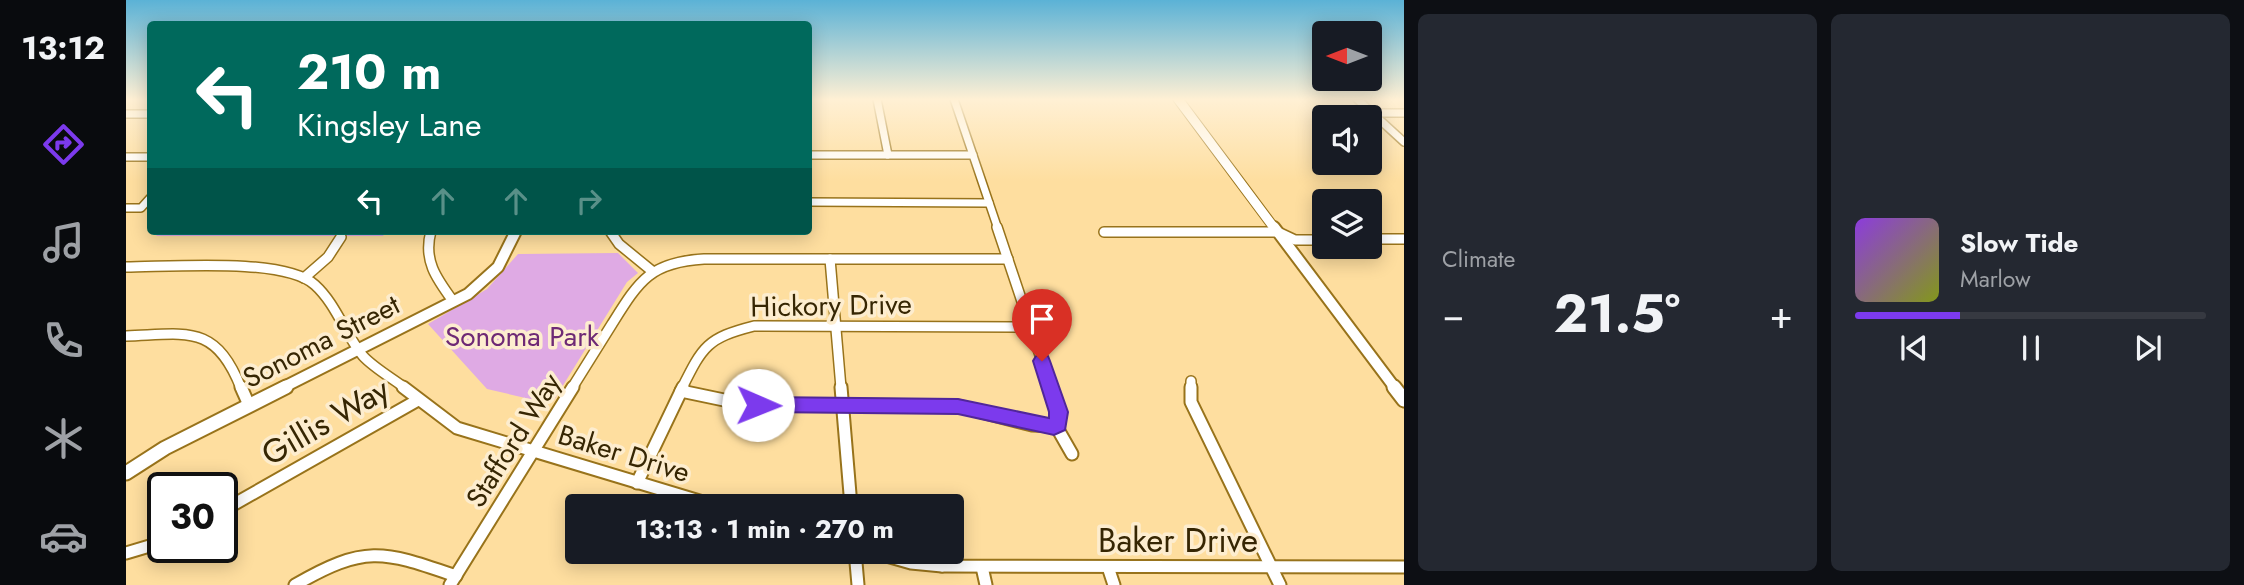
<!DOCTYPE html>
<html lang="en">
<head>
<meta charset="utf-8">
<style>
  :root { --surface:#171b24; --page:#242831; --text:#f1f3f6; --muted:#9ea1a6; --line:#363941; --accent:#7c3aed }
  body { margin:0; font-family:Jost,sans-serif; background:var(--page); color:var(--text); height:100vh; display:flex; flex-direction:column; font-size:26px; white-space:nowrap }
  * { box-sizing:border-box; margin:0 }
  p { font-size:23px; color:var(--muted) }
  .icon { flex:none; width:38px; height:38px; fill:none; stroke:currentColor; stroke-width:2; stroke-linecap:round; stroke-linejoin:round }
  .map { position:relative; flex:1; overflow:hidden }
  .details { display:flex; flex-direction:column; gap:14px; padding:14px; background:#0d0f14; width:840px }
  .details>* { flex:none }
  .guide { position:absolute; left:21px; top:21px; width:665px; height:214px; border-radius:7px; box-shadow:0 4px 18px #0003; background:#00695c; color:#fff; overflow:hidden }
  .needle { width:46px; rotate:270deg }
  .buttons { position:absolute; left:1186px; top:21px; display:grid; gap:14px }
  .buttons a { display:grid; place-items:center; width:70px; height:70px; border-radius:7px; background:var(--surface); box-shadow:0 4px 18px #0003; font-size:35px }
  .speed { position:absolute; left:21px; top:472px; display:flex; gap:14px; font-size:35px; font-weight:700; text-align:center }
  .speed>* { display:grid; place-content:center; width:91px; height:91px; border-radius:50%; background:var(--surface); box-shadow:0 4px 18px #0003; line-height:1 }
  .speed .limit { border:4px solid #111; border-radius:10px; background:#fff; color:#111 }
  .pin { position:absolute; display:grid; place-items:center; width:60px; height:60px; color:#fff; margin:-72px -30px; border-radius:50% 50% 50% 0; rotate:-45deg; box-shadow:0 0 7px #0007 }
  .pin .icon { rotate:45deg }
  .me { position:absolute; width:77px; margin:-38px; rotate:91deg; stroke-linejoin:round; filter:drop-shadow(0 0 5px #0008) }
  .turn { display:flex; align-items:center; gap:24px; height:147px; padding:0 35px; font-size:32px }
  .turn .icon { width:91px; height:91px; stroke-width:2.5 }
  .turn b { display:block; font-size:49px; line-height:60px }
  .lanes { display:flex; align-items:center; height:66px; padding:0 35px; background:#0003; justify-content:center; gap:35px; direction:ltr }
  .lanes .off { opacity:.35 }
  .big { font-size:52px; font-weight:700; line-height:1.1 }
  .details .tile { flex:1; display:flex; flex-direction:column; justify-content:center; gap:10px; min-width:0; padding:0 24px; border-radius:10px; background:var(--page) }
  .song { display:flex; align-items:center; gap:21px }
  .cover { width:84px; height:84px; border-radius:10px; background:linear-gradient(135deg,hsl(270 70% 55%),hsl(70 70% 35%)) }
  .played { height:7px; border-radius:4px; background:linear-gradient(90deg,var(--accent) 30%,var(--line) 30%) }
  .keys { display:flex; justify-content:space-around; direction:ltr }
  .heat { display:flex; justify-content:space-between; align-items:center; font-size:38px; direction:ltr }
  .details .tiles { flex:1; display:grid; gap:14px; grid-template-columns:repeat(2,1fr) }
  .trip { position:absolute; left:439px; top:494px; width:399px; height:70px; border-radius:7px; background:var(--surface); box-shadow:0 4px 18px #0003; font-weight:700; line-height:70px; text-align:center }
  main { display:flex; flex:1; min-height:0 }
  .menu { display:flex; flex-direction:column; width:126px; justify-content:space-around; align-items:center; background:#090b0e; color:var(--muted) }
  .menu .icon { width:49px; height:49px }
  .menu .on { color:var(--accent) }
  .menu b { font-size:32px; color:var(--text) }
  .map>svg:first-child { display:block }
</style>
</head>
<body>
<main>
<nav class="menu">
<b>13:12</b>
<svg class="icon on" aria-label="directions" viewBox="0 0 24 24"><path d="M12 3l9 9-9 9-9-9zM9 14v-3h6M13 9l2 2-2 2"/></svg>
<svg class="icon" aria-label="music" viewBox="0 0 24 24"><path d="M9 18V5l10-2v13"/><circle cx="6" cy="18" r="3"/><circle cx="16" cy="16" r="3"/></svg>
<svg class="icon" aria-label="phone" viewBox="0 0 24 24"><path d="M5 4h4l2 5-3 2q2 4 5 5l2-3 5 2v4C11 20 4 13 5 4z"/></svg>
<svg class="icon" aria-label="climate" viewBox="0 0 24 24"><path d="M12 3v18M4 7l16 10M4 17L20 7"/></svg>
<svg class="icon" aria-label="car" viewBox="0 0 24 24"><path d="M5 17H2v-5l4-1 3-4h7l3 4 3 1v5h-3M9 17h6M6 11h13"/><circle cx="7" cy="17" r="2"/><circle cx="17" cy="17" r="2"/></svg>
</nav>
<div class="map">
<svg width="1278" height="585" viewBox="0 0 1278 585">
  <rect width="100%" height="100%" fill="#fede9f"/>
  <g fill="#dfaae4">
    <path d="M35 231H260L257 236H30Z"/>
    <path d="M492 253 512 273 501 282 428 400 424 399 421 403 361 389 302 324 361 289 392 254Z"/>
  </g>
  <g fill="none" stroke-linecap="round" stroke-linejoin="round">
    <g stroke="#98731b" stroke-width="10">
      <g id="minor-far2">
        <path d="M751 99 762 155"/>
        <path d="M828 99 872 229"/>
        <path d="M1231 99 1278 142"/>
        <path d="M1246 113H1278"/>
        <path d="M0 114H24"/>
        <path d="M682 155H847"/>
        <path d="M0 157H24"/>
        <path d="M682 202 863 203"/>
        <path d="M0 208H15L24 198"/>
      </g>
    </g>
    <g stroke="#98731b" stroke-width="12">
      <g id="minor-far1">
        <path d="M871 227 925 388"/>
        <path d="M305 231C297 260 310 278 327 301"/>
        <path d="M484 231 493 244 526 271"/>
        <path d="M978 232H1152L1169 240H1199"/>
        <path d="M1244 239H1278"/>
        <path d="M704 259 715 388"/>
        <path d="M0 267C43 267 158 257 189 285 210 304 219 334 237 356 248 368 266 378 279 388"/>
        <path d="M178 278 202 257 215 237"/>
        <path d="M0 336C61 334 89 323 115 388"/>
        <path d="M1065 381V388"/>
        <path d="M446 388C459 367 473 345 486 324 513 281 524 262 578 259H882"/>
        <path d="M556 388C577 346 581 338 628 326L904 327"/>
      </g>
    </g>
    <g stroke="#98731b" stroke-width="15">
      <g id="minor">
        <path d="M115 387 123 405"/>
        <path d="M277 387 331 428 590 506"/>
        <path d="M715 387 725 506"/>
        <path d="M925 387 933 412 930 426 946 454"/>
        <path d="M1065 387V402L1154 585"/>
        <path d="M555 391 617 404 832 406 906 425 930 426"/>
        <path d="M511 483 557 387"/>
        <path d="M96 511 292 400"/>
        <path d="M729 551 732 585"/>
        <path d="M743 551 785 563 816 566 1278 567"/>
        <path d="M814 551 816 566"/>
        <path d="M0 553 37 542"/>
        <path d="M856 567 860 585"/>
        <path d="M982 567 988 585"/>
        <path d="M169 585C240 544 257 551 330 576"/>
        <path d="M324 585 447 387"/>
      </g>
    </g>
    <g stroke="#98731b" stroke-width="11">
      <path id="tertiary-far2" d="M1052 99 1149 229"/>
    </g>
    <g stroke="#98731b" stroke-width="14">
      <g id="tertiary-far1">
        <path d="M1148 227 1269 388"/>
        <path d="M156 388 342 294 372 267 390 231"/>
      </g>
    </g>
    <g stroke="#98731b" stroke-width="17">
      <g id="tertiary">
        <path d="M1268 387 1278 400"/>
        <path d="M0 473 39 448 160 387"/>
      </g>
    </g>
    <use href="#minor-far2" stroke="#fff" stroke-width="7"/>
    <use href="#minor-far1" stroke="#fff" stroke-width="9"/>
    <use href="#minor" stroke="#fff" stroke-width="11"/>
    <use href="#tertiary-far2" stroke="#fff" stroke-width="9"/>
    <use href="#tertiary-far1" stroke="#fff" stroke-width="10"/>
    <use href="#tertiary" stroke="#fff" stroke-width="13"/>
  </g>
  <linearGradient id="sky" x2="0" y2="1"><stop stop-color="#5bb2d6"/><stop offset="0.55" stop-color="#fff0d4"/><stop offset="1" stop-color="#fff0d4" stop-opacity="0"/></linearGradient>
  <rect width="1278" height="181" fill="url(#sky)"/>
  <path fill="#7c3aed" stroke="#51269a" stroke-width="2" d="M916 354 922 356 924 361 942 412 939 430 928 435 832 414 632 412 626 410 623 405 626 399 632 397 832 399 923 418V412L907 361 910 356Z"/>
  <g text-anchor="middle" stroke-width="7" stroke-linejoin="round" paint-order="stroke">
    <g font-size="28" fill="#362603" stroke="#fdedcf">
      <text transform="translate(705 305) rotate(-1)" y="10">Hickory Drive</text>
      <text transform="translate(195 341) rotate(-27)" y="10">Sonoma Street</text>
      <text transform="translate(387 440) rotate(-58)" y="10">Stafford Way</text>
      <text transform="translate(498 453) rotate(17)" y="10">Baker Drive</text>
    </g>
    <g font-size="28" fill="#6e2975" stroke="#fdedcf">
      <text x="396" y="346">Sonoma Park</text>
    </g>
    <g font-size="33" fill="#362603" stroke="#fdedcf">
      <text transform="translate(199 421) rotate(-30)" y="12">Gillis Way</text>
      <text x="1052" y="552">Baker Drive</text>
    </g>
  </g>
</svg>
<div class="buttons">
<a><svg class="needle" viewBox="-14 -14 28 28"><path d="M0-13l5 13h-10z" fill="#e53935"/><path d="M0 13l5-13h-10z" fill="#9ea1a6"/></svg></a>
<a><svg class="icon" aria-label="sound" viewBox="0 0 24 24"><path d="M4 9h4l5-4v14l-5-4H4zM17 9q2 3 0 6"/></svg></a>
<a><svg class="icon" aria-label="layers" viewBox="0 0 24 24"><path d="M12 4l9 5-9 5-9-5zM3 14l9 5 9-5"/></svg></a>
</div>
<div class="speed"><div class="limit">30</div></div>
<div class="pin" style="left:916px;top:361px;background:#d93025"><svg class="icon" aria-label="arrive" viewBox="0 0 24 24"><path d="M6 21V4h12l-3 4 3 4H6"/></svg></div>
<svg class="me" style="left:632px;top:405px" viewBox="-20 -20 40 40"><circle r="19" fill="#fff"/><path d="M0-13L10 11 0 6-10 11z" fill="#7c3aed"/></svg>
<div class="trip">13:13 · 1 min · 270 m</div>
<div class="guide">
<div class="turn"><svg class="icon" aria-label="left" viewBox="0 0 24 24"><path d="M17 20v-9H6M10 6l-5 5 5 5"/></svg><div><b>210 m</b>Kingsley Lane</div></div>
<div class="lanes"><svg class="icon" aria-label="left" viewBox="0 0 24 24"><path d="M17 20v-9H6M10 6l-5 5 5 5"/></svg><svg class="icon off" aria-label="ahead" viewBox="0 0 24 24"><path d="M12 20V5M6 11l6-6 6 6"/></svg><svg class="icon off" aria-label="ahead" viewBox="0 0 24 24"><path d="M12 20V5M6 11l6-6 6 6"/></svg><svg class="icon off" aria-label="right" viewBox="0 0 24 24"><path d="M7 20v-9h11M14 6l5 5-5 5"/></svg></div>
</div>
</div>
<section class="details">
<div class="tiles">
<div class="tile"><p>Climate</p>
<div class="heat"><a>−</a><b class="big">21.5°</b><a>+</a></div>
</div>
<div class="tile">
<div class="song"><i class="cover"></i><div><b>Slow Tide</b><p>Marlow</p></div></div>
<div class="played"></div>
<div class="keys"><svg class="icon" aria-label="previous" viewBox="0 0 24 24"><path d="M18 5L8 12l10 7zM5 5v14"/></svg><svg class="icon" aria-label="pause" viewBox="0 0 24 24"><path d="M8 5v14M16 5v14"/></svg><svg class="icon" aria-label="next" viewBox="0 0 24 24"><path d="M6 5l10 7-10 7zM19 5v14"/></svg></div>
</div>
</div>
</section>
</main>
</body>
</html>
